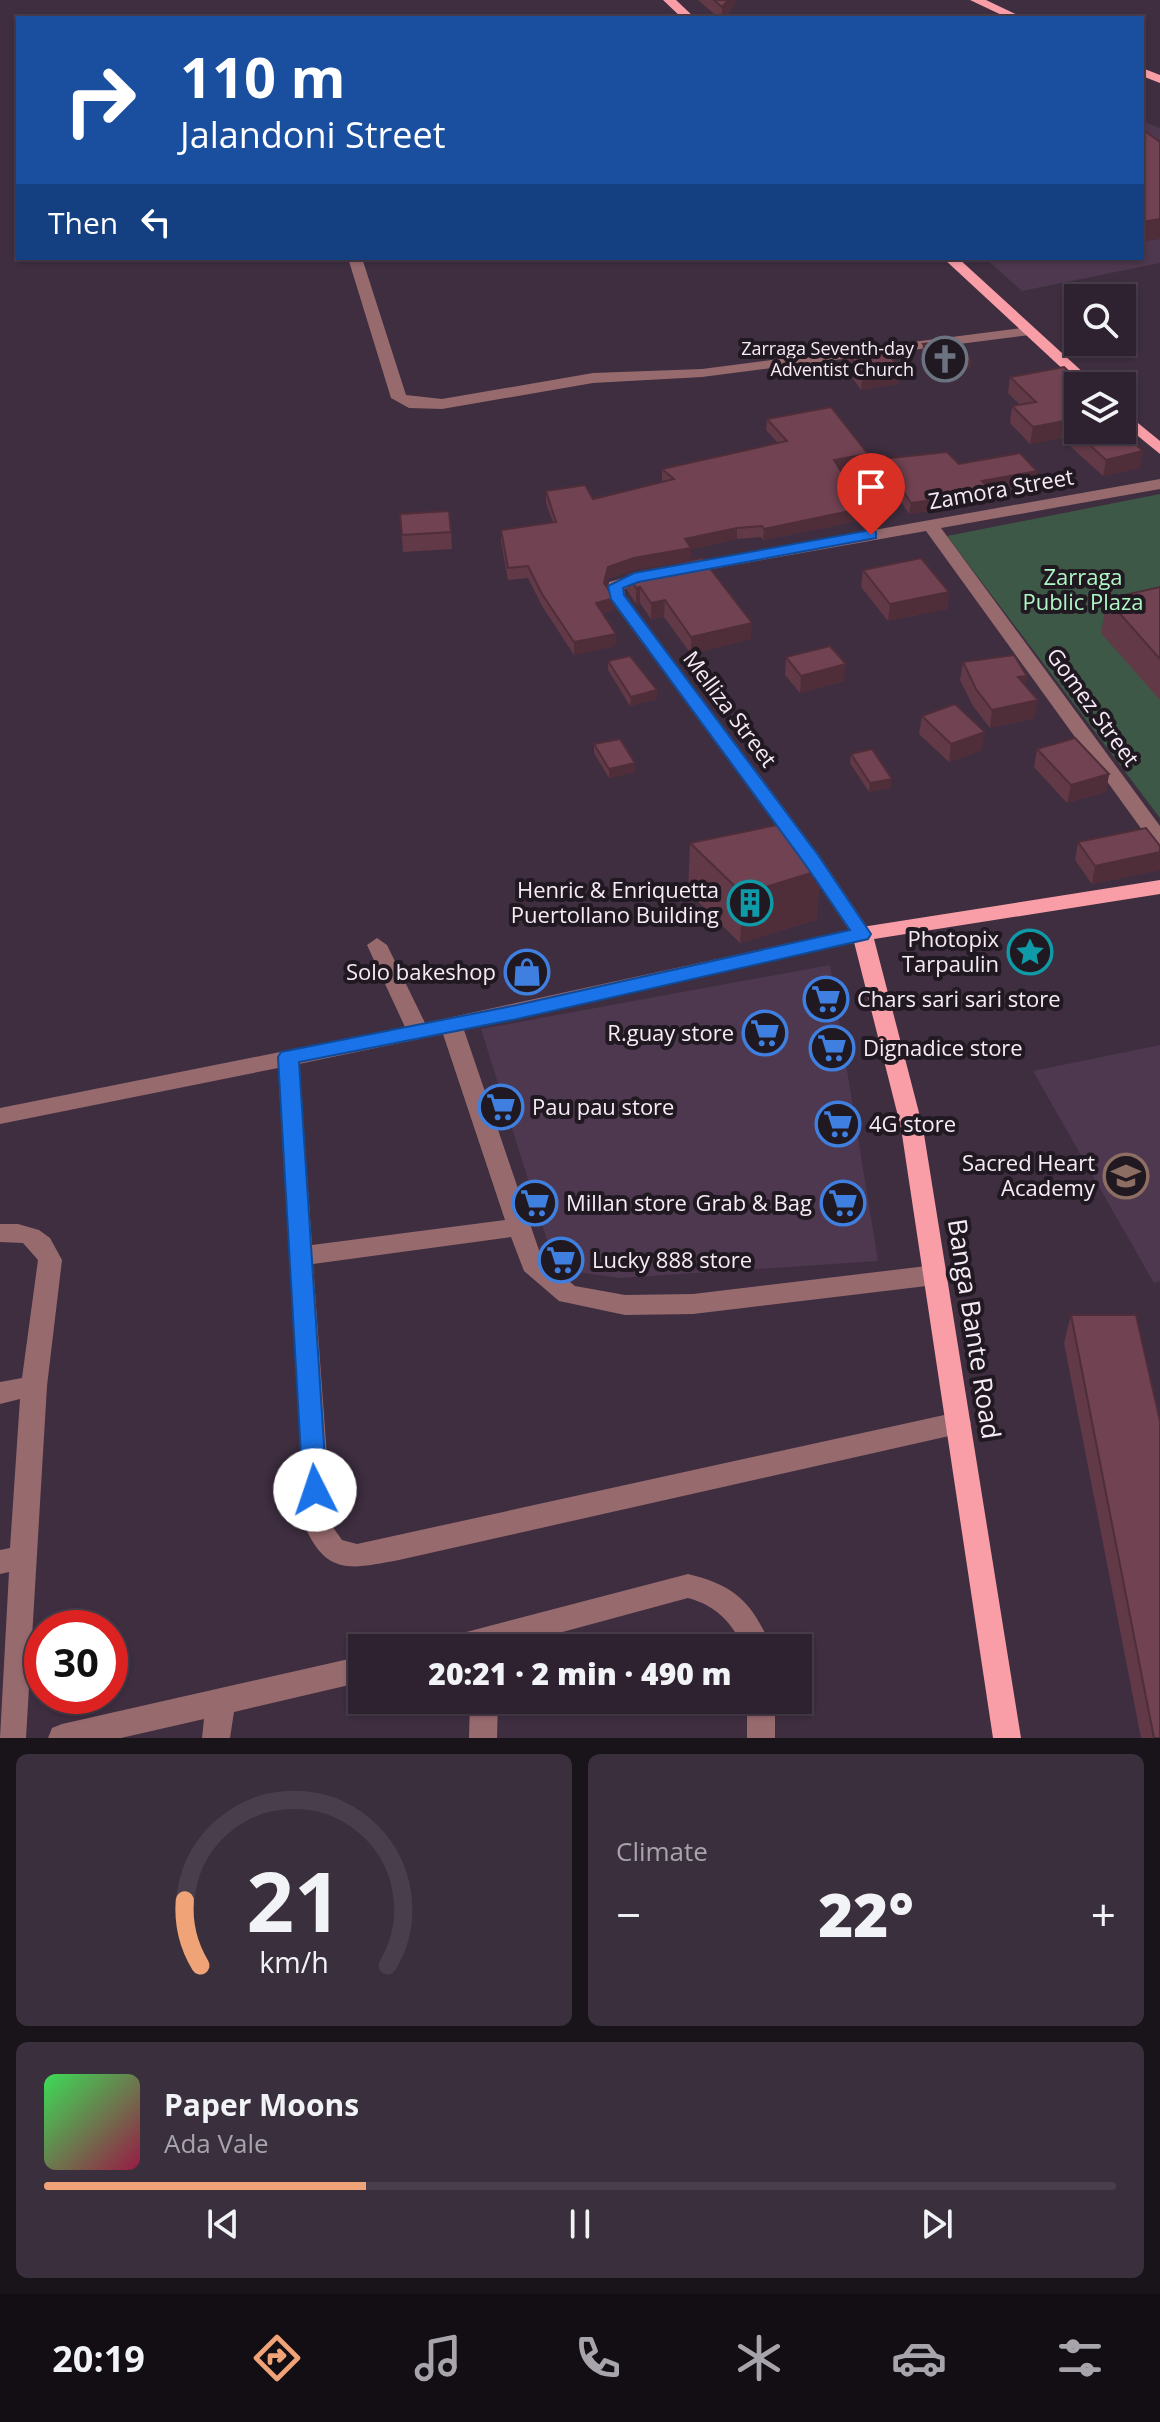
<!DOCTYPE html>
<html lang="en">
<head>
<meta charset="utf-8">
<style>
  :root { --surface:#2e2230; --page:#3a2f3c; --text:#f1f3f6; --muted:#a7a4ab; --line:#493f4c; --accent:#efa377 }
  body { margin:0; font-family:"Open Sans",sans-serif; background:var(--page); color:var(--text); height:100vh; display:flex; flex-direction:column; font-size:30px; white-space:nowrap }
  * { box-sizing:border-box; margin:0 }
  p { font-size:26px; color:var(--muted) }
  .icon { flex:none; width:44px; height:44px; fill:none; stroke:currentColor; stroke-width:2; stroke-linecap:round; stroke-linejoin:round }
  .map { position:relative; height:1738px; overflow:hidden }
  .side { display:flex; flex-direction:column; gap:16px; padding:16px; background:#19131a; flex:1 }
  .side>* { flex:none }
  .top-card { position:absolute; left:16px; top:16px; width:1128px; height:244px; border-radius:0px; box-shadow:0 2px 6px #0004,0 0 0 2px var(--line); background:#1a4fa0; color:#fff; overflow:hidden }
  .controls { position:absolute; left:1064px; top:284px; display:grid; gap:16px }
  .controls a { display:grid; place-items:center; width:72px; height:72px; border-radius:0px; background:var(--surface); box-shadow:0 2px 6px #0004,0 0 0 2px var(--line); font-size:40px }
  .speed { position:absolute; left:24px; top:1610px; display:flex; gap:16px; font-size:40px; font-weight:700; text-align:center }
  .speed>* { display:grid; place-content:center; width:104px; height:104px; border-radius:50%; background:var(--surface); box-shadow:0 2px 6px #0004,0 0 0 2px var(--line); line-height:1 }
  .speed .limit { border:12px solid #d22; background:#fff; color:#111 }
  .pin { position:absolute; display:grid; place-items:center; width:68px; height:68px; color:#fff; margin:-82px -34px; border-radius:50% 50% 50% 0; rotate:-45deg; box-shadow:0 0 8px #0007 }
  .pin .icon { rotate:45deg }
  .me { position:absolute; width:88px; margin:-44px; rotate:356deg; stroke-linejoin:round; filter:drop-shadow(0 0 6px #0008) }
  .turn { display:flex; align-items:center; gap:28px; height:168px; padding:0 32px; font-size:36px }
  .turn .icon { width:104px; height:104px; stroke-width:2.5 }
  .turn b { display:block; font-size:56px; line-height:68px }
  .then { display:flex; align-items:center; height:76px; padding:0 32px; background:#0003; gap:16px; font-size:30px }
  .big { font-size:60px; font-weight:800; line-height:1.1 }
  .side .widget { flex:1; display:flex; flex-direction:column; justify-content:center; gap:12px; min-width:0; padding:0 28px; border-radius:12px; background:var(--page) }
  .side .dial { align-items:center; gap:0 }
  .dial svg { height:208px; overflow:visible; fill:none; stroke:var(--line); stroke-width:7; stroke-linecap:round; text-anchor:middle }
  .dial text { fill:var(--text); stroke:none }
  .song { display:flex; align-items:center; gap:24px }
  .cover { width:96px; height:96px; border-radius:12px; background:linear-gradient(135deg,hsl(130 70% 55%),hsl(340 70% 35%)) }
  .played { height:8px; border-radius:4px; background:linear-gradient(90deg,var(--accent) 30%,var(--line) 30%) }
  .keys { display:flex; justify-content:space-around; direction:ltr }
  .heat { display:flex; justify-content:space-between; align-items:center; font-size:44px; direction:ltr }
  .side .tiles { flex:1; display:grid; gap:16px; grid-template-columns:1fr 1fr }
  .widget:last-child { grid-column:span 2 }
  .trip { position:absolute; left:348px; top:1634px; width:464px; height:80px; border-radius:0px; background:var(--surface); box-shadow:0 2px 6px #0004,0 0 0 2px var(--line); font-weight:800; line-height:80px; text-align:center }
  .dock { display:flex; height:128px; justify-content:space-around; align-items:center; background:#120e13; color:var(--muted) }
  .dock .icon { width:56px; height:56px }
  .dock .active { color:var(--accent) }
  .dock b { font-size:36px; color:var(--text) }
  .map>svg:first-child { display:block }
</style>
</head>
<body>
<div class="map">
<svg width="1160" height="1738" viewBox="0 0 1160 1738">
  <rect width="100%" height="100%" fill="#3e2e40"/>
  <g fill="#4e384f">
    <path d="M1142 121 1160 128V263L1022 291 985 258H1142Z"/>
    <path d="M830 965 878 1261 620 1278 556 1269 481 1029Z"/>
    <path d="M1160 1045V1281L1154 1283 1033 1071Z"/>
  </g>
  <path fill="#3d5846" d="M1160 494V818L947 536Z"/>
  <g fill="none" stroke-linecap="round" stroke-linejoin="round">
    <g fill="#976a6e" fill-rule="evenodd">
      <path d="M348 258H362L406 395 442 399 593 373 702 369 1030 327 1037 331 1030 335 702 377 593 383 442 409 409 408 391 398Z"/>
      <path d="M1160 479V489L941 528 1160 826V846L1153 845 926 531 683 574 675 569 683 564Z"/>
      <path d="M652 570 661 575 658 579 624 589 625 595 819 855 872 934 862 941 464 1030 542 1259 575 1286 625 1295 693 1294 935 1265 944 1268 947 1275 944 1282 935 1285 693 1314 625 1315 559 1301 524 1271 511 1237 313 1264 332 1526 342 1540 357 1544 958 1412 967 1415 971 1423 967 1431 958 1434 399 1560C354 1568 328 1577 306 1529L278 1068 0 1124V1108L405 1027 367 945 377 938 387 945 425 1023 849 930 805 865 607 595 609 582ZM443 1034 505 1220 312 1245 299 1064Z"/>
      <path d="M0 1224H18L39 1230 50 1238 62 1260 47 1386 26 1738H0L9 1572 0 1574V1550L10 1548 20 1399 0 1404V1382L22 1378 38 1260 23 1243 0 1242Z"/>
      <path d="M688 1574C737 1586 752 1603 772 1648H744C731 1622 717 1606 688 1598L503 1648H441L445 1639 455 1635Z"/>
      <path d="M362 1656V1682L234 1712 230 1738H202L204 1719 121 1738H48L52 1728 62 1724Z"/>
      <path d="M470 1700H498L497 1738H469Z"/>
      <rect x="747" y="1700" width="28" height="38"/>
    </g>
    <g fill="#f99ea7" fill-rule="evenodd">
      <path d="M663 0H676L695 18H682Z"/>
      <path d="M970 0H986L1024 18H1008Z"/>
      <path d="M1142 68 1160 75V83L1142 76Z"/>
      <path d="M943 258H958L1098 386H1081Z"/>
      <path d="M1122 410 1160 441V454L1122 423Z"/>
      <path d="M1160 880V894L874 939 923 1128 1021 1738H993L901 1128 852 934 862 927Z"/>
    </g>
  </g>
  <g fill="#613947">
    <path d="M698 0H735L734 6 724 18H719Z"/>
    <path d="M923 344 971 360 970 368 940 372 922 352Z"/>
    <path d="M845 350 899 368 898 384 861 390 844 366Z"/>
    <path d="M1010 377 1078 430 1143 451 1140 468 1103 476 1061 438 1030 444 1010 423 1012 406 1020 405 1008 393Z"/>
    <path d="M767 419 868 454 867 465 840 470 864 508 863 520 763 540 761 537 737 539 691 549V560L633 570 608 579 606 586 614 598V610L602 613 616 634 615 646 574 655 542 606 528 578 508 580 501 542V530L553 522 546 503V491L593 499 663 482 662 480V469L778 443 766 430Z"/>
    <path d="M881 459 959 464 1035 482 990 490 991 492 989 502 909 514 880 470Z"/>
    <path d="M400 514 451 532 452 549 403 552Z"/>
    <path d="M863 570 949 592 947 609 888 621 861 587Z"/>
    <path d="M628 574 751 639 691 654 664 617 651 619 640 603 636 604 627 590Z"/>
    <path d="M1160 587V700L1101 633 1107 599Z"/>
    <path d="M786 657 844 681 800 693 785 675Z"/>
    <path d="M608 661 657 699 630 706 608 670Z"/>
    <path d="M963 662 1027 676 1025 685 1035 718 990 728 973 706 960 680Z"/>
    <path d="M922 716 982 750 949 762 919 734Z"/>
    <path d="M594 744 635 772 609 778 594 753Z"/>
    <path d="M1037 749 1109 774 1106 792 1067 803 1034 767Z"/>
    <path d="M851 754 891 788 869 792 850 763Z"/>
    <path d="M1078 842 1160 870 1092 884 1075 860Z"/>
    <path d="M690 843 821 870 816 920 740 943 688 892Z"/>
    <path d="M1071 1315 1160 1738H1141L1064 1343Z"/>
  </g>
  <g fill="#4f2e39">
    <path d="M728 0H735L734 6 724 18H722V7Z"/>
    <path d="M1160 219V239L1142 242V222Z"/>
    <path d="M1068 258H1081L1067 261Z"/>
    <path d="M971 360 970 368 940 372 941 364Z"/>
    <path d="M899 368 898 384 861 390 863 373Z"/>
    <path d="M1064 421 1061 438 1030 444 1033 427Z"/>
    <path d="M1143 451 1140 468 1103 476 1106 460Z"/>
    <path d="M868 454 867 465 833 472 834 460Z"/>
    <path d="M1037 471 1035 482 980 492 982 481Z"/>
    <path d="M991 492 989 502 909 514 911 503Z"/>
    <path d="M864 508 863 520 763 540 764 529Z"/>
    <path d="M737 528V539L691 549V560L633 570 608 579 604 595V583L608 567 685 539Z"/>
    <path d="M640 587V603L636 604V588Z"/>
    <path d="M949 592 947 609 888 621 890 604Z"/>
    <path d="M614 598V610L595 615 596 603Z"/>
    <path d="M665 600 664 617 651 619V603Z"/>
    <path d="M752 623 751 639 691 654V637Z"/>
    <path d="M616 634 615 646 574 655V642Z"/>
    <path d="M846 664 844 681 800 693 801 676Z"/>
    <path d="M1027 676 1024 693 1018 677Z"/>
    <path d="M657 690V699L630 706 631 697Z"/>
    <path d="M1038 700 1035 718 990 728 992 710Z"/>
    <path d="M985 732 982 750 949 762 951 744Z"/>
    <path d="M635 763V772L609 778V769Z"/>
    <path d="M1109 774 1106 792 1067 803 1071 785Z"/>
    <path d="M892 779 891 788 869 792 870 783Z"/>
    <path d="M1160 852V870L1092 884 1095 866Z"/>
    <path d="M821 870 816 920 740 943 743 894Z"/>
  </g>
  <g fill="#714252" stroke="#4f2e39" stroke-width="2">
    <path d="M714 0H728L722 7Z"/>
    <path d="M1142 129 1160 142V219L1142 222Z"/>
    <path d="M953 340 971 360 941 364 923 344Z"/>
    <path d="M882 345 899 368 863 373 845 350Z"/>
    <path d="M1064 367 1084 386H1078V390L1074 391 1078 395V430H1119L1143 451 1106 460 1064 421 1033 427 1012 406 1036 402 1010 377Z"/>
    <path d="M831 407 868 454 834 460 864 508 764 529 762 526 737 528 685 539 691 548 634 558 608 567 604 583 614 598 596 603 616 634 574 642 542 594 528 566 508 568 501 530 556 522 546 491 585 485 593 499 674 479 662 469 787 441 767 419Z"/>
    <path d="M947 452 959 464 1020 453 1037 471 982 481 991 492 911 503 881 459Z"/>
    <path d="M449 511 451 532 402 535 400 514Z"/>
    <path d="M702 558 752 623 691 637 665 600 651 603 640 587 636 588 628 574Z"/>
    <path d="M921 558 949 592 890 604 863 570Z"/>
    <path d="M1160 587V659L1107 599Z"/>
    <path d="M830 646 846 664 801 676 786 657Z"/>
    <path d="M1014 655 1027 676 1018 677 1038 700 992 710 976 689 963 662Z"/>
    <path d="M630 656 657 690 631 697 608 661Z"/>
    <path d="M955 704 985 732 951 744 922 716Z"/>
    <path d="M1075 738 1109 774 1071 785 1037 749Z"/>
    <path d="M620 739 635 763 609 769 594 744Z"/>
    <path d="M872 749 892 779 870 783 851 754Z"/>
    <path d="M777 825 821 870 743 894 690 843Z"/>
    <path d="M1146 828 1160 846V852L1095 866 1078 842Z"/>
    <path d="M1071 1315H1136L1160 1421V1738H1154Z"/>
  </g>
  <path fill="#1a73e8" stroke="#114b97" stroke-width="2" d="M871 530 876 532V538L638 582 623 588 624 595 818 855 871 934 868 939 517 1019 299 1062 327 1490 323 1497 315 1500 307 1497 303 1490 278 1057 281 1052 517 1005 850 930 805 864 611 599 608 586 634 573Z"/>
  <defs>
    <g id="church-ring" transform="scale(2.3)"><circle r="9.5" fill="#211921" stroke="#6b7280" stroke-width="1.5"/><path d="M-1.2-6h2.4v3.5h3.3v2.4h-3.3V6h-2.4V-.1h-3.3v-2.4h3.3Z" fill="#6b7280"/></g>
    <g id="building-ring" transform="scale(2.3)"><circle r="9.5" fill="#211921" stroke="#0f9aa8" stroke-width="1.5"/><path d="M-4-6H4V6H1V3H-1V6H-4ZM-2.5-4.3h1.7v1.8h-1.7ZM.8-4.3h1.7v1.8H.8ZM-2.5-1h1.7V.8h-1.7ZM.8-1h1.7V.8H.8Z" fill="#0f9aa8"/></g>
    <g id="sight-ring" transform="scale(2.3)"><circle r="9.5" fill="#211921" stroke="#0f9aa8" stroke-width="1.5"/><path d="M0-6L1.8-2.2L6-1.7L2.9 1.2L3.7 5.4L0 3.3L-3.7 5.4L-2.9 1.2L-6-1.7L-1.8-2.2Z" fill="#0f9aa8"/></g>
    <g id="shop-ring" transform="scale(2.3)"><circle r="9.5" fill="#211921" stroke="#3f7fe0" stroke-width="1.5"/><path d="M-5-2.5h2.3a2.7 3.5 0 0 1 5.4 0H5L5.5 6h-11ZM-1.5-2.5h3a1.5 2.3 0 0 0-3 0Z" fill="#3f7fe0"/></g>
    <g id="supermarket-ring" transform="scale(2.3)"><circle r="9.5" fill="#211921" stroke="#3f7fe0" stroke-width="1.5"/><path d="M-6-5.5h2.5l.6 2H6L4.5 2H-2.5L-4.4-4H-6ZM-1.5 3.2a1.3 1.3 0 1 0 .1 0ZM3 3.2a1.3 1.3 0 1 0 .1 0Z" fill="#3f7fe0"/></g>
    <g id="school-ring" transform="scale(2.3)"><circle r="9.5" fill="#211921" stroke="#8d6e63" stroke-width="1.5"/><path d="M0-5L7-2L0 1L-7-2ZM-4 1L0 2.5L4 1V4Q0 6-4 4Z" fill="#8d6e63"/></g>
  </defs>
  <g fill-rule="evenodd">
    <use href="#church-ring" x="945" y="359"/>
    <use href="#building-ring" x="750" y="903"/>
    <use href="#sight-ring" x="1030" y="952"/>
    <use href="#shop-ring" x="527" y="972"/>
    <use href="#supermarket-ring" x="826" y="999"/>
    <use href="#supermarket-ring" x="765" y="1033"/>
    <use href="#supermarket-ring" x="832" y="1048"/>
    <use href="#supermarket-ring" x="501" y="1107"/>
    <use href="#supermarket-ring" x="838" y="1124"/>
    <use href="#school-ring" x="1126" y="1176"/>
    <use href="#supermarket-ring" x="535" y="1203"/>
    <use href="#supermarket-ring" x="843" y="1203"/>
    <use href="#supermarket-ring" x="561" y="1260"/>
  </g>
  <g text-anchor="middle" stroke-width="8" stroke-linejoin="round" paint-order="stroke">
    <g font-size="18" fill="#f5eaf5" stroke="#211921" text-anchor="end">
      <text x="914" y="355">Zarraga Seventh-day<tspan x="914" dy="21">Adventist Church</tspan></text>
    </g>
    <g font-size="22" fill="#f5eaf5" stroke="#211921">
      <text transform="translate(1001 489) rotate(-10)" y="8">Zamora Street</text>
      <text transform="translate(1093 707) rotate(54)" y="8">Gomez Street</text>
      <text transform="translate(730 709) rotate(53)" y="8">Melliza Street</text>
    </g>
    <g font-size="22" fill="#aff7c5" stroke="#211921">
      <text x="1083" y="585">Zarraga<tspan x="1083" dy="25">Public Plaza</tspan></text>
    </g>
    <g font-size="22" fill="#f5eaf5" stroke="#211921" text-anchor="end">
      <text x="719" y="898">Henric &amp; Enriquetta<tspan x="719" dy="25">Puertollano Building</tspan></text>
      <text x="999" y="947">Photopix<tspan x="999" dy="25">Tarpaulin</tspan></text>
      <text x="496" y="980">Solo bakeshop</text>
      <text x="857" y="1007" text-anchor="start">Chars sari sari store</text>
      <text x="734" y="1041">R.guay store</text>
      <text x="863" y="1056" text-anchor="start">Dignadice store</text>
      <text x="532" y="1115" text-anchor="start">Pau pau store</text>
      <text x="869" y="1132" text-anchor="start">4G store</text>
      <text x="1095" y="1171">Sacred Heart<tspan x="1095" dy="25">Academy</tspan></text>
      <text x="566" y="1211" text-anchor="start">Millan store</text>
      <text x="812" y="1211">Grab &amp; Bag</text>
      <text x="592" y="1268" text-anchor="start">Lucky 888 store</text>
    </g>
    <g font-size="26" fill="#f5eaf5" stroke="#211921">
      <text transform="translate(974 1329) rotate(81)" y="9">Banga Bante Road</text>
    </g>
  </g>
</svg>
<div class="controls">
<a><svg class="icon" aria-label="search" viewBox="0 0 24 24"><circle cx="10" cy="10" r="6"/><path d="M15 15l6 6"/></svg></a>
<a><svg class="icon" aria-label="layers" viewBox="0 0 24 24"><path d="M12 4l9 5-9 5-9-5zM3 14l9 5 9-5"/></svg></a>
</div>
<div class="speed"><div class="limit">30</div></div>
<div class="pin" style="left:871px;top:535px;background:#d93025"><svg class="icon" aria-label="arrive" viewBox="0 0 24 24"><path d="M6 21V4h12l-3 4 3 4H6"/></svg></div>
<svg class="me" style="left:315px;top:1490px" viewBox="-20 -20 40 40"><circle r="19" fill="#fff"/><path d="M0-13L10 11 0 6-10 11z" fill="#1a73e8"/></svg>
<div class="trip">20:21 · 2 min · 490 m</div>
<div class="top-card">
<div class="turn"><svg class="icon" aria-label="right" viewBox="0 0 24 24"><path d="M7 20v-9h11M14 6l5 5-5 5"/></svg><div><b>110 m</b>Jalandoni Street</div></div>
<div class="then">Then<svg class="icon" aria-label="left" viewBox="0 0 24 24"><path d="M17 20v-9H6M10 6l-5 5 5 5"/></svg></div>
</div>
</div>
<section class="side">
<div class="tiles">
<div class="widget dial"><svg viewBox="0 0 100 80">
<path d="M14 69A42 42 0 1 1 86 69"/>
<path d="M14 69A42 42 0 0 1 8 44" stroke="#efa377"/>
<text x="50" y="56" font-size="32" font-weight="700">21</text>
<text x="50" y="72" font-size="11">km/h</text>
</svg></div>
<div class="widget"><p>Climate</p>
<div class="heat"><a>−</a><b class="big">22°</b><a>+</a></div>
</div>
<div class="widget">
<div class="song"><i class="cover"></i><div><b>Paper Moons</b><p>Ada Vale</p></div></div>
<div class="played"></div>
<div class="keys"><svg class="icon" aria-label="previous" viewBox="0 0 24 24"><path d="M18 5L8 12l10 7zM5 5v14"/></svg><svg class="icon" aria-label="pause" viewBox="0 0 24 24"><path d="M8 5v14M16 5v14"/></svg><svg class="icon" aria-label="next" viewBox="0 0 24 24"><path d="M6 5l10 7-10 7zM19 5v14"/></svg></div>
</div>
</div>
</section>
<nav class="dock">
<b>20:19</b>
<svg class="icon active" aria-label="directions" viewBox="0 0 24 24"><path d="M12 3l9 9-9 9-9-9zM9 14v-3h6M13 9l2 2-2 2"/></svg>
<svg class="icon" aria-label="music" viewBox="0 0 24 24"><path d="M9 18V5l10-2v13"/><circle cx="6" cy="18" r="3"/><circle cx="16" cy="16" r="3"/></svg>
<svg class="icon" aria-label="phone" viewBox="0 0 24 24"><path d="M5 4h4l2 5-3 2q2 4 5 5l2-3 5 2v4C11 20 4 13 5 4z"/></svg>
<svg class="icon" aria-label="climate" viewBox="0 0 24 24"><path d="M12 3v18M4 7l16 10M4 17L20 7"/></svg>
<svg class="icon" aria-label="car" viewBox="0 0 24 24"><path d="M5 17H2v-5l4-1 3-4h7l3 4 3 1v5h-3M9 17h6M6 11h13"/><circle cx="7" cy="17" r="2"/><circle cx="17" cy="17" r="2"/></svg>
<svg class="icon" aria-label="filters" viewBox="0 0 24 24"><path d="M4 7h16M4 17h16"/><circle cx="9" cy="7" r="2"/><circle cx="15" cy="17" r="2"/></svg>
</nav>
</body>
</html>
